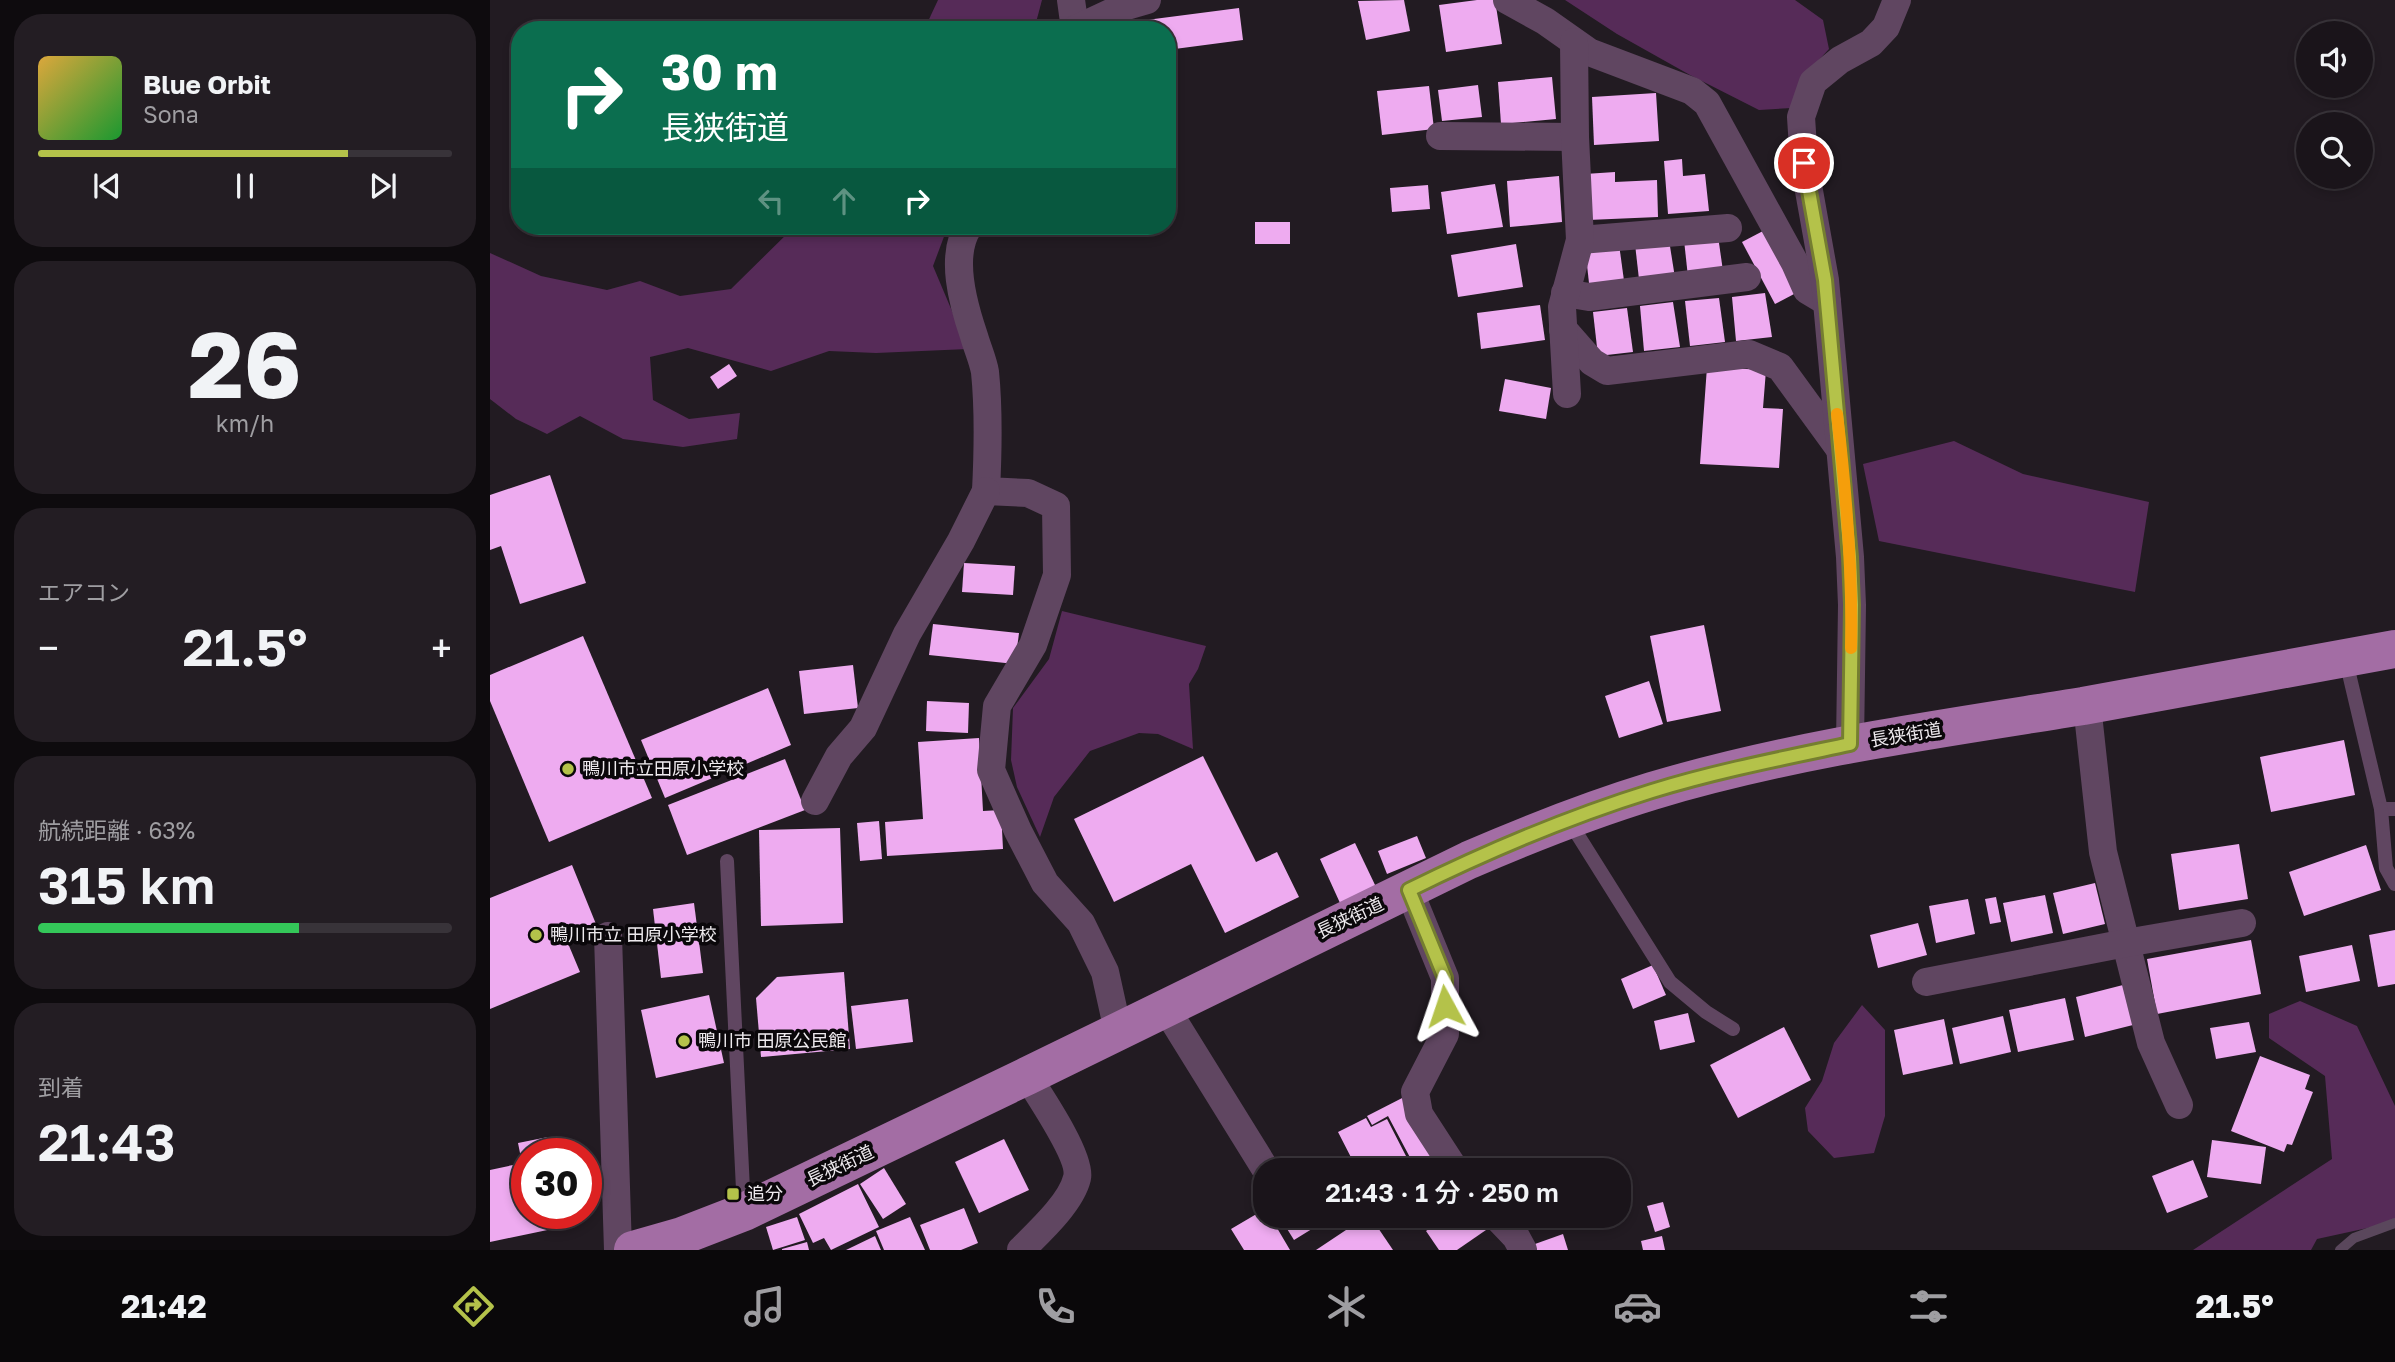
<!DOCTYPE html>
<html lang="ja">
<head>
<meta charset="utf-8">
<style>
  :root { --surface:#1a141a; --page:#231d23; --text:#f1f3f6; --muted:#9f9ea2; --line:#383339; --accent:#b4c24a }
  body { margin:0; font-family:"Golos Text","Noto Sans JP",sans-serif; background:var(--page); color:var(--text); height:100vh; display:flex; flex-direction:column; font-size:26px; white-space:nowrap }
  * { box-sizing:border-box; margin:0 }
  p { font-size:23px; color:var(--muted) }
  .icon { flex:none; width:38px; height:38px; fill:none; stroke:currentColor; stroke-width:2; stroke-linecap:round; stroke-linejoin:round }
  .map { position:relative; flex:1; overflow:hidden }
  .sheet { display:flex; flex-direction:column; gap:14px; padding:14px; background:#0e0b0e; width:490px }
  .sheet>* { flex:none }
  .hud { position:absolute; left:21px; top:21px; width:665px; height:214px; border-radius:28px; box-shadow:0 4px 10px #0003,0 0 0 2px var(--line); background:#0b6e4f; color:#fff; overflow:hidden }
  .buttons { position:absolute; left:1806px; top:21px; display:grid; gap:14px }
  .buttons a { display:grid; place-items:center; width:77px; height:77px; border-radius:50%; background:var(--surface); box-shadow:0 4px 10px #0003,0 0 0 2px var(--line); font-size:35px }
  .speed { position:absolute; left:21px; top:1138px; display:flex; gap:14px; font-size:35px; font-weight:700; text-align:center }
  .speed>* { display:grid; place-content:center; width:91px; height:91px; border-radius:50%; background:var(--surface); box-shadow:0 4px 10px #0003,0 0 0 2px var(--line); line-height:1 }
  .speed .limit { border:10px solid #d22; background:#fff; color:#111 }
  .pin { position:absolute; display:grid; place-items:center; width:60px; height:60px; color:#fff; margin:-30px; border:4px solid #fff; border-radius:50%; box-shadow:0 2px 7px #0007 }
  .me { position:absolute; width:77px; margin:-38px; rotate:355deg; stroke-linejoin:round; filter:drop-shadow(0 0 5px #0008) }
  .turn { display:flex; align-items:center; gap:24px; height:147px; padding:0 35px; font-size:32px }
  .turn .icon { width:91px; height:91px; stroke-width:2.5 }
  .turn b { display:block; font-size:49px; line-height:60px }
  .lanes { display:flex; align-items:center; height:66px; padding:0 35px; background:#0003; justify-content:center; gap:35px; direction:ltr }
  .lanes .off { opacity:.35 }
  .big { font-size:52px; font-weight:600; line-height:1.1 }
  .sheet .widget { flex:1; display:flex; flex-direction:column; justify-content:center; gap:10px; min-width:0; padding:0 24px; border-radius:28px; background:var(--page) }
  .sheet .dial { align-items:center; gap:0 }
  .dial b { font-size:91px; line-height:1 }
  .song { display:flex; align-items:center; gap:21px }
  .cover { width:84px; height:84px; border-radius:10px; background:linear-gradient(135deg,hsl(40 70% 55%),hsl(130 70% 35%)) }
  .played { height:7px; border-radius:4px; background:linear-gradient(90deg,var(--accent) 75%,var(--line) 75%) }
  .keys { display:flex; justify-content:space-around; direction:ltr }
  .heat { display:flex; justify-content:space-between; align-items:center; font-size:38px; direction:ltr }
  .charge { height:10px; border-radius:5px; background:linear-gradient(90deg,#34c759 63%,var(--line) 0) }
  .trip { position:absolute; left:763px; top:1158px; width:378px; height:70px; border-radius:28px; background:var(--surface); box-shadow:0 4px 10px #0003,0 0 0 2px var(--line); font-weight:600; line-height:70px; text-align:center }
  .dock { display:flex; height:112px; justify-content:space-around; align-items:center; background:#0a080a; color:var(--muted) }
  .dock .icon { width:49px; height:49px }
  .dock .selected { color:var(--accent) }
  .dock b { font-size:32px; color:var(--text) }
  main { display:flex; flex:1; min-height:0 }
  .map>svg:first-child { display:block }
</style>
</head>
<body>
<main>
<section class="sheet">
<div class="widget">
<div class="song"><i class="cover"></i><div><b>Blue Orbit</b><p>Sona</p></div></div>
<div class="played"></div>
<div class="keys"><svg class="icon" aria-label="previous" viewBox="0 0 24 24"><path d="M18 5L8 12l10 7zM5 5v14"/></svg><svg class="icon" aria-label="pause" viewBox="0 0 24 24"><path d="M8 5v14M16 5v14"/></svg><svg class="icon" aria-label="next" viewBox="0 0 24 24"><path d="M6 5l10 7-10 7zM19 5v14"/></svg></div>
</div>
<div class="widget dial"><b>26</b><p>km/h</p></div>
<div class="widget"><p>エアコン</p>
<div class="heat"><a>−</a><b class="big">21.5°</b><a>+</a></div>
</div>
<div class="widget"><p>航続距離 · 63%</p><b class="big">315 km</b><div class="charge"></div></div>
<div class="widget"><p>到着</p><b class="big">21:43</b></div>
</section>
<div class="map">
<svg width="1905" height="1250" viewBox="0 0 1905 1250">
  <rect width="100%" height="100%" fill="#221b22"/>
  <g fill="#562b58">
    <path d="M448 0H552L544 30H434Z"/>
    <path d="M1075 0H1305L1333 20 1339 49 1313 77 1302 108 1269 110 1200 75 1127 34Z"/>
    <path d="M305 226H458L443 266 478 349 386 353 339 351 281 371 198 348 160 357 163 400 199 419 250 413 247 439 193 447 133 439 90 416 57 434 26 419 0 399V253L51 276 117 290 150 281 190 296 241 289Z"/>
    <path d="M1464 441 1533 474 1659 502 1645 592 1389 541 1373 464Z"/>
    <path d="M572 611 716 646 708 669 699 684 703 749 668 734 649 733 600 751 564 797 550 837 527 787 521 760 523 708 559 659Z"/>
    <path d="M1810 1001 1867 1026 1905 1106V1222L1827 1239 1821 1250H1703L1842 1159 1835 1076 1779 1038V1014Z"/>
    <path d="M1372 1005 1395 1030V1116L1384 1153 1344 1158 1318 1131 1315 1108 1332 1081 1344 1043Z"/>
  </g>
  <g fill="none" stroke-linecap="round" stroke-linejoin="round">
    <path stroke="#5a475c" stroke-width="10" d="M1850 1250 1864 1238 1905 1223"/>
  </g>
  <g fill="#eeabf0">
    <path d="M914 0 920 31 876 40 868 1Z"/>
    <path d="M987 0H1005L1012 44 956 52 949 5Z"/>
    <path d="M749 8 753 40 677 50V30H610V26Z"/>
    <path d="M1062 77 1066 119 1011 124 1008 82Z"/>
    <path d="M988 85 992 117 952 121 948 90Z"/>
    <path d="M939 86 944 129 892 135 887 91Z"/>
    <path d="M1166 93 1169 141 1104 145 1102 97Z"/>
    <path d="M1192 159 1193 176 1215 174 1219 211 1178 214 1174 161Z"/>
    <path d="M1125 172V182L1167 180 1168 217 1098 220 1095 174Z"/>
    <path d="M1069 176 1072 222 1020 227 1017 181Z"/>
    <path d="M1005 184 1013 227 957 234 951 192Z"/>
    <path d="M938 185 940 209 902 212 900 188Z"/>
    <rect x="765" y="222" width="35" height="22"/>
    <path d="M1273 231 1306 293 1285 304 1252 242Z"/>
    <path d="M1228 236 1233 271 1198 277 1194 240Z"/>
    <path d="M1179 240 1186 284 1150 288 1145 244Z"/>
    <path d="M1026 244 1033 287 968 297 961 255Z"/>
    <path d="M1129 244 1135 288 1100 292 1095 247Z"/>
    <path d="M1275 293 1282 337 1246 341 1242 297Z"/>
    <path d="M1229 298 1235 342 1200 346 1195 301Z"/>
    <path d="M1183 302 1190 347 1154 351 1150 306Z"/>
    <path d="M1050 305 1055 340 991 349 987 313Z"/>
    <path d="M1137 308 1143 352 1108 356 1103 312Z"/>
    <path d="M239 364 247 376 228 389 220 377Z"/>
    <path d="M1217 367 1276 370 1273 408 1293 409 1289 468 1210 464Z"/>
    <path d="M1015 379 1061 388 1056 419 1009 411Z"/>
    <path d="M60 475 96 583 30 604 11 546 0 550V495Z"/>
    <path d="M474 563 525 566 523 595 472 592Z"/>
    <path d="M443 624 529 633 525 664 439 655Z"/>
    <path d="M1214 625 1231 711 1177 722 1160 636Z"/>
    <path d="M93 636 162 798 59 842 0 701V675Z"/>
    <path d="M363 665 368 708 314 714 309 671Z"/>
    <path d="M1159 681 1173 724 1129 738 1115 696Z"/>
    <path d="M278 688 301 745 175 798 151 740Z"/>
    <path d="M437 701 479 703 478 733 436 731Z"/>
    <path d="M489 738 493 811 511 810 513 849 397 856 395 822 433 819 428 742Z"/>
    <path d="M1854 740 1865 795 1781 812 1770 757Z"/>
    <path d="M713 756 766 862 787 852 809 897 735 933 701 864 624 902 584 819Z"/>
    <path d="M295 759 315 810 197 855 178 805Z"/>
    <path d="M389 821 392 859 370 861 367 823Z"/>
    <path d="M350 828 353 923 271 926 269 830Z"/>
    <path d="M927 836 936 858 897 874 888 851Z"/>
    <path d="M865 843 886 887 850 903 830 859Z"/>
    <path d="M1749 844 1758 899 1689 910 1681 854Z"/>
    <path d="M1876 845 1891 890 1814 916 1799 872Z"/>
    <path d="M82 865 108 929 77 941 90 972 0 1009V898Z"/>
    <path d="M1605 883 1615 924 1573 934 1563 893Z"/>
    <path d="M1555 895 1563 933 1521 942 1513 903Z"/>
    <path d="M1506 897 1511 922 1500 924 1495 899Z"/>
    <path d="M1478 899 1485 934 1446 943 1439 906Z"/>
    <path d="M204 903 213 973 171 978 163 909Z"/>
    <path d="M1428 923 1437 955 1388 968 1380 935Z"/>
    <path d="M1905 930V984L1888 987 1879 935Z"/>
    <path d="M1761 940 1771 994 1667 1014 1657 959Z"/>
    <path d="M1862 945 1870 981 1816 992 1809 956Z"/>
    <path d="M1163 965 1176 995 1143 1009 1131 979Z"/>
    <path d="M354 972 360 1049 271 1057 266 998 287 977Z"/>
    <path d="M1633 985 1643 1025 1595 1037 1586 997Z"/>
    <path d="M219 995 234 1063 166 1078 151 1010Z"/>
    <path d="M1575 998 1584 1040 1528 1052 1519 1010Z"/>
    <path d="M418 999 423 1042 366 1049 361 1006Z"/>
    <path d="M1198 1013 1205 1042 1170 1050 1164 1021Z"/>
    <path d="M1513 1016 1521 1052 1470 1064 1462 1028Z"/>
    <path d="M1454 1019 1463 1064 1413 1075 1404 1030Z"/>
    <path d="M1759 1022 1766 1052 1726 1059 1720 1028Z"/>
    <path d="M1294 1027 1321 1080 1248 1118 1220 1065Z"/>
    <path d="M1770 1056 1820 1075 1815 1089 1823 1092 1802 1145 1797 1144 1794 1152 1741 1131Z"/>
    <path d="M918 1095 947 1152 924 1165 898 1116 882 1125 877 1116Z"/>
    <path d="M876 1118 881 1127 897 1119 916 1156 886 1171H868L848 1132Z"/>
    <path d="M58 1137 61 1153H37V1213H89L91 1223 0 1242V1170L32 1163 28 1143Z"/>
    <path d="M514 1139 539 1190 489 1213 465 1162Z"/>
    <path d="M1722 1140 1776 1147 1771 1184 1717 1177Z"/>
    <path d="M1703 1160 1718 1197 1677 1213 1662 1176Z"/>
    <path d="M394 1168 416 1204 393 1219 370 1184Z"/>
    <path d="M368 1184 389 1227 341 1250 334 1238 323 1243 309 1214Z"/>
    <path d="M1173 1202 1180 1227 1165 1232 1157 1206Z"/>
    <path d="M474 1208 488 1243 471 1250H440L430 1225Z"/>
    <path d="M775 1209V1216H780L800 1250H754L741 1229Z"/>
    <path d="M789 1216H843L804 1240Z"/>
    <path d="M877 1216H880L903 1250H826Z"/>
    <path d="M928 1216H951L935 1227Z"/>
    <path d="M958 1216H986L996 1230 967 1250H949L936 1231Z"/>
    <path d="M307 1217 315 1240 283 1250 276 1227Z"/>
    <path d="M420 1217 435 1250H394L386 1231Z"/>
    <path d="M1073 1234 1078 1250H1047L1045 1244Z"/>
    <path d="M385 1236 391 1250H356Z"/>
    <path d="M1172 1236 1175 1250H1153L1151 1241Z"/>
    <path d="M317 1242 319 1250H292V1249Z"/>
  </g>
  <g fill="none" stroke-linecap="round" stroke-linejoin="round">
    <g stroke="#604661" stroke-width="14">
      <path d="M1856 661 1891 809H1905"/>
      <path d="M1891 809 1896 868 1905 884"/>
      <path d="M1079 821 1180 982 1216 1012 1243 1029"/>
      <path d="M237 861 254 1210"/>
    </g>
    <g stroke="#604661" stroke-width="28">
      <path d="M581 0 585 29"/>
      <path d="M1017 0 1055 21 1099 52 1202 91 1217 103 1305 263 1317 290 1337 302"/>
      <path d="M584 30 633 7 657 0"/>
      <path d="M950 136 1085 137"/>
      <path d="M479 226C459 255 473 304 484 336 487 347 493 360 495 372 499 411 498 451 496 491L538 493 566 506 567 575 543 645 507 706 501 770 528 831 555 883 591 923 615 972 628 1031"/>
      <path d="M1090 240 1238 228"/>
      <path d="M1075 293 1099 297 1257 277"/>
      <path d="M1073 329 1102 362 1117 371 1259 354 1290 367 1349 448"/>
      <path d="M1077 394 1072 307 1090 240 1085 137 1084 42"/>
      <path d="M1597 705 1613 852 1661 1043 1689 1105"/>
      <path d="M1360 744 1362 605 1360 557 1335 280 1314 163 1311 117 1323 82 1350 60 1381 43 1396 27 1407 0"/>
      <path d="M325 801 349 756 373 728 417 634 471 541 496 491"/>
      <path d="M919 890 955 978V1034L925 1092 929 1114 966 1171"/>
      <path d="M118 936 128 1250"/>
      <path d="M1436 982 1636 943 1752 923"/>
      <path d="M675 1007 776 1170"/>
      <path d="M1006 1216 1026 1237 1033 1250"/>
      <path d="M531 1250C549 1232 581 1203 587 1178 592 1158 549 1095 537 1076"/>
    </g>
    <path stroke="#a36da4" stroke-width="38" d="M143 1250 192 1236 254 1212 537 1076 979 860C1039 834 1100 810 1162 791 1302 749 1449 729 1593 706 1697 688 1801 667 1905 649"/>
  </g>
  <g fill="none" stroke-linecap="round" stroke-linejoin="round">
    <g stroke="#757e30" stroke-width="18">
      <path id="route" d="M955 1006V978L919 890C998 851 1078 817 1162 791 1227 771 1294 758 1360 744L1362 605 1360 557 1335 280 1314 163"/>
    </g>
    <use href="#route" stroke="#b4c24a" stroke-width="12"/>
    <path stroke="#f59e0b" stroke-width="12" d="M1347 414C1356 491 1363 570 1361 648"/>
  </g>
  <g fill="#b4c24a" stroke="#0a070a" stroke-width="2.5">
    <circle cx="78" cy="769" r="7"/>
    <circle cx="46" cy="935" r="7"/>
    <circle cx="194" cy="1041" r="7"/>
    <rect x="236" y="1187" width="14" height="14" rx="3.5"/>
  </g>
  <g text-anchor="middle" stroke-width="7" stroke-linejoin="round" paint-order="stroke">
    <g font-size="18" fill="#eeeaee" stroke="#0a070a">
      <text transform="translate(1416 735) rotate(-9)" y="6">長狭街道</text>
      <text transform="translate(860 918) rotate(-25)" y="6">長狭街道</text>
      <text transform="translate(350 1166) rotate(-25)" y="6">長狭街道</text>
    </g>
    <g font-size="18" fill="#eeeaee" stroke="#0a070a" text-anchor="start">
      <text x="92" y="775">鴨川市立田原小学校</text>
      <text x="60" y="941">鴨川市立 田原小学校</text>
      <text x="208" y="1047">鴨川市 田原公民館</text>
      <text x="257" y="1200">追分</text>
    </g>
  </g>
</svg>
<div class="buttons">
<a><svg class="icon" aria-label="sound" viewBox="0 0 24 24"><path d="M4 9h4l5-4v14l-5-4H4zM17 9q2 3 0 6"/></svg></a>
<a><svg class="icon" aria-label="search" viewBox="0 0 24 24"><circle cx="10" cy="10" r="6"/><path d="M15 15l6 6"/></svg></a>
</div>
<div class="speed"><div class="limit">30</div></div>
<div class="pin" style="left:1314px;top:163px;background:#d93025"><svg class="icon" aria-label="arrive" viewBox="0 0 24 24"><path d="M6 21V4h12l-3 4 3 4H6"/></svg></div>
<svg class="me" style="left:955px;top:1006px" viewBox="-20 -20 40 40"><path d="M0-17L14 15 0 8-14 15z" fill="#b4c24a" stroke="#fff" stroke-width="4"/></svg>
<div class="trip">21:43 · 1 分 · 250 m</div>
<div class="hud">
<div class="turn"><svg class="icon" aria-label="right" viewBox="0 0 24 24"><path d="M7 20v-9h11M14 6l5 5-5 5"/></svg><div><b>30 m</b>長狭街道</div></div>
<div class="lanes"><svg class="icon off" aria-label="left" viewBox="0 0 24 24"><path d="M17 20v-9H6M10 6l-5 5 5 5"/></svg><svg class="icon off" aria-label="ahead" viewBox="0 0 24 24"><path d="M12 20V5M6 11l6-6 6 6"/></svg><svg class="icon" aria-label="right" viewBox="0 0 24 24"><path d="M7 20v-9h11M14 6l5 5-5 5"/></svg></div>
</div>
</div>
</main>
<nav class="dock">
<b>21:42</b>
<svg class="icon selected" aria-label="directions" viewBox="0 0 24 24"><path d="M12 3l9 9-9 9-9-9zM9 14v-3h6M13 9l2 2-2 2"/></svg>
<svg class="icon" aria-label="music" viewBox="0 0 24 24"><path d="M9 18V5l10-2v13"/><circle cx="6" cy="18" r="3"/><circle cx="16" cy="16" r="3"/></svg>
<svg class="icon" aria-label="phone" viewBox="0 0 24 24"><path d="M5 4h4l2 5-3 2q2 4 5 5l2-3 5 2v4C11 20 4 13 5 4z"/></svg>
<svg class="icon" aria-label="climate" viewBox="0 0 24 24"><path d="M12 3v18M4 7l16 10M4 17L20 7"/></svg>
<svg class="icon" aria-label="car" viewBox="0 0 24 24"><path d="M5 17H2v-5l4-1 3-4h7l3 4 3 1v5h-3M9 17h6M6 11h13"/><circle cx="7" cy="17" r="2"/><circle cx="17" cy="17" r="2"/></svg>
<svg class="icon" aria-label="filters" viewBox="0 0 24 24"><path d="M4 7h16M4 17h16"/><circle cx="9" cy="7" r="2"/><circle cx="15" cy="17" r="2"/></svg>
<b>21.5°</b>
</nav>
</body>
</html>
